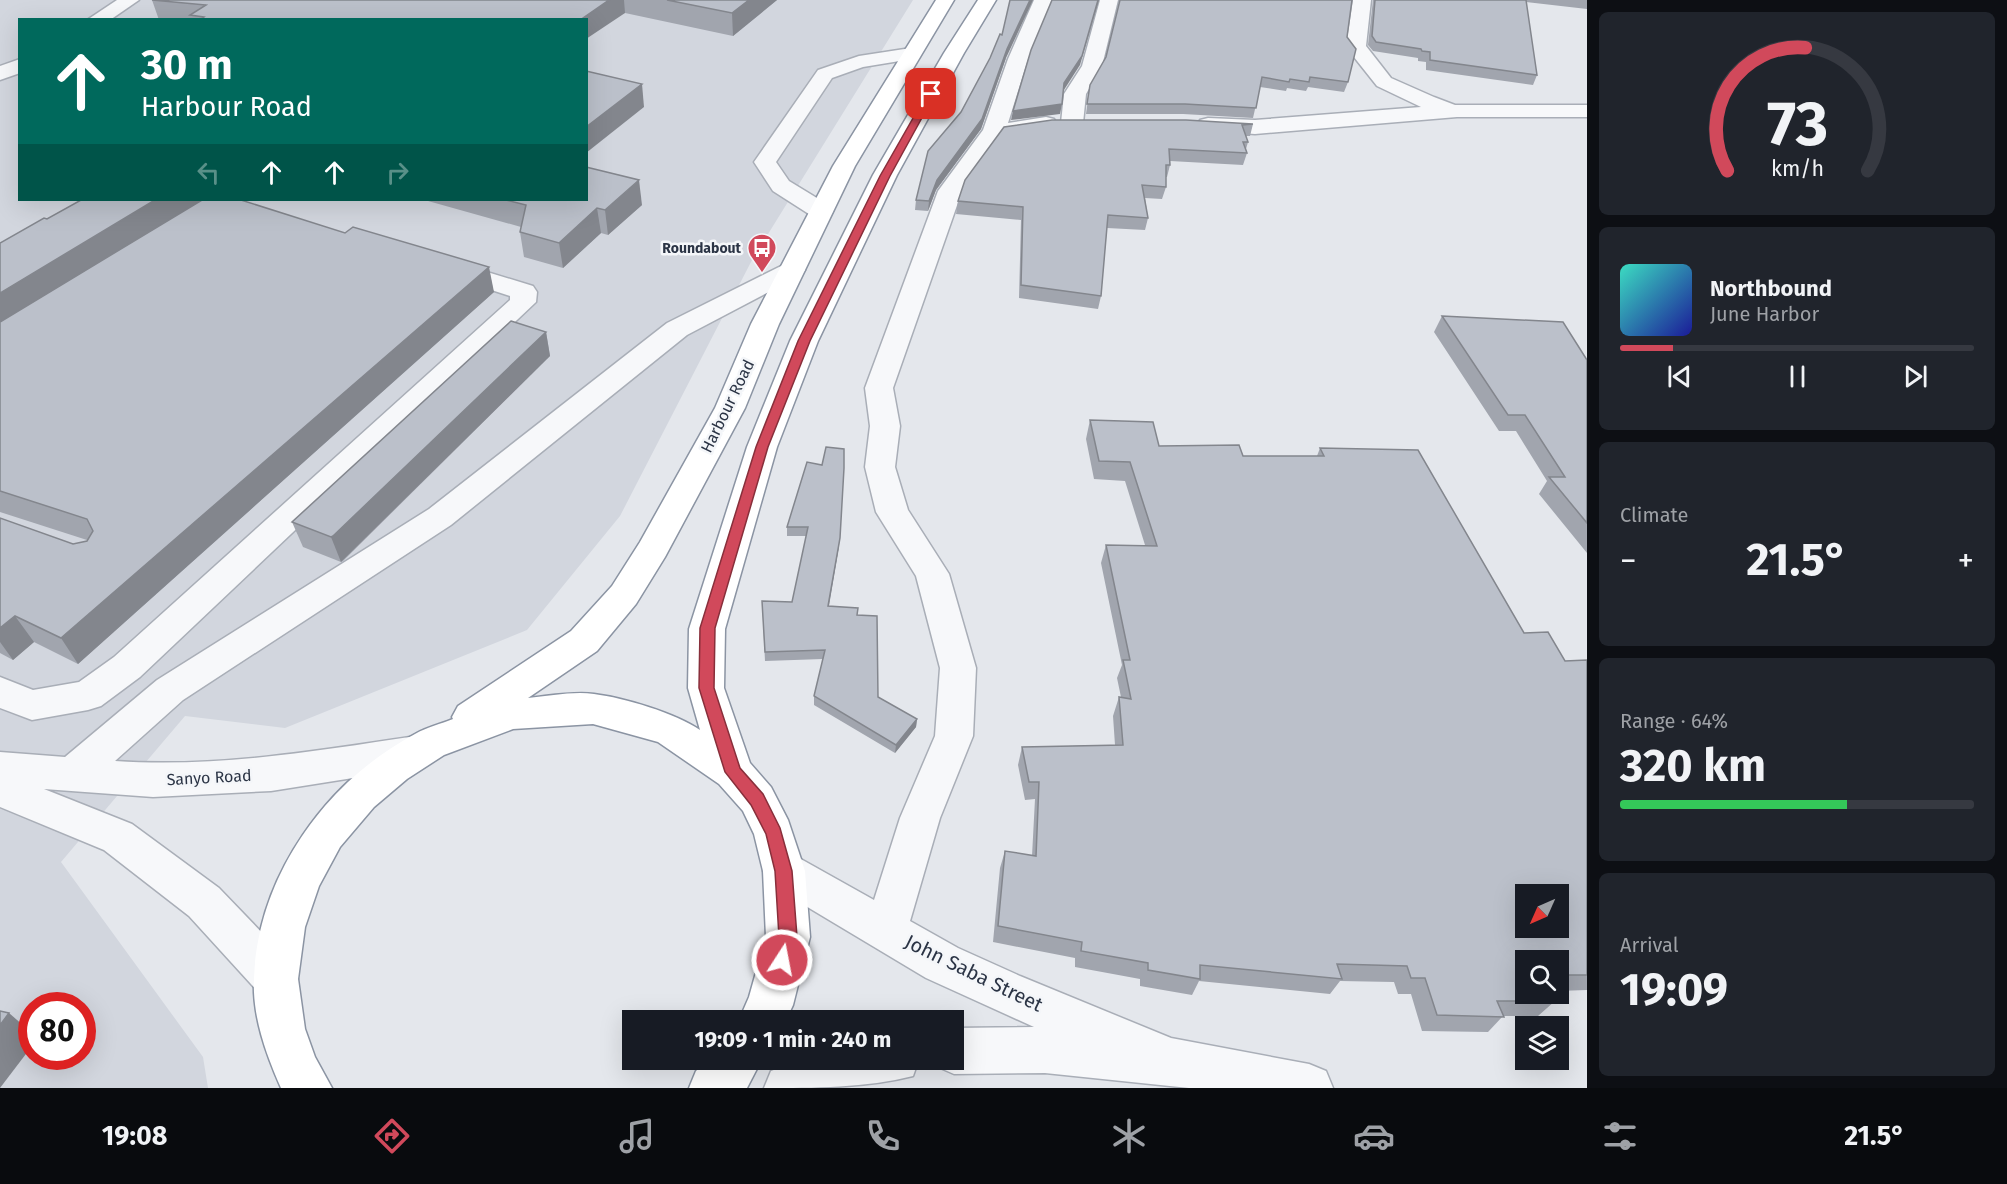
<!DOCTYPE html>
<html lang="en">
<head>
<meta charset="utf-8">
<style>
  :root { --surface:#171b24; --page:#20242c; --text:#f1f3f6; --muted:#9ea1a6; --line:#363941; --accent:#d1495b }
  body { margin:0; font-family:"Fira Sans",sans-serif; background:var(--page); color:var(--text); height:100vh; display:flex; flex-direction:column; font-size:22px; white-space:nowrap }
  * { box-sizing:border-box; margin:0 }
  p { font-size:20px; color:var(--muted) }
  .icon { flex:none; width:33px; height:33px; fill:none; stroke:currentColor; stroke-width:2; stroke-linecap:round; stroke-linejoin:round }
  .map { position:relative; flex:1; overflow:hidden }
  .side { display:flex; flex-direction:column; gap:12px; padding:12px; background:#0d0f14; width:420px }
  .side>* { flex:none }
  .guide { position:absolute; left:18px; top:18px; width:570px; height:183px; border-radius:0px; box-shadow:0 6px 24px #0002; background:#00695c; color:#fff; overflow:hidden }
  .needle { width:39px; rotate:225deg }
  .fabs { position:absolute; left:1515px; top:884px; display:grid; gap:12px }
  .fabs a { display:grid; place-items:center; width:54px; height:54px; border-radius:0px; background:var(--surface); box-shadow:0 6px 24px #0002; font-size:30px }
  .speed { position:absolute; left:18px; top:992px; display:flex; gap:12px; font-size:30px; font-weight:700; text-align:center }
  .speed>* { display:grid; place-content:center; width:78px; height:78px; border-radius:50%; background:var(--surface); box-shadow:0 6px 24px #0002; line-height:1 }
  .speed .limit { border:9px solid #d22; background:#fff; color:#111 }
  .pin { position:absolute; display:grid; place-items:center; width:51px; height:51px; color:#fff; margin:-26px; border-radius:12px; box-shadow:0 3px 9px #0006 }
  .me { position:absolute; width:66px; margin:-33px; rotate:11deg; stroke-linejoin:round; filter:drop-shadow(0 0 4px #0008) }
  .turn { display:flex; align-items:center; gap:21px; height:126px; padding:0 24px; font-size:27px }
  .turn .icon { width:78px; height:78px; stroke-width:2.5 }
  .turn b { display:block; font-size:42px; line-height:51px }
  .lanes { display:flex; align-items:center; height:57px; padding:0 24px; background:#0003; justify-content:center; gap:30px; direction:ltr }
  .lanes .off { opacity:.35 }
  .big { font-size:45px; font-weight:700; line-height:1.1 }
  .side .widget { flex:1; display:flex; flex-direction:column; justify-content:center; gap:9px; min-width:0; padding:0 21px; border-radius:9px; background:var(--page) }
  .side .dial { align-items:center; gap:0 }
  .dial svg { height:156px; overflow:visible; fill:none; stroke:var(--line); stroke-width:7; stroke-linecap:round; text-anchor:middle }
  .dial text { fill:var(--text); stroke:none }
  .song { display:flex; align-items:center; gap:18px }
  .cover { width:72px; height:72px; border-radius:9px; background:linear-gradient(135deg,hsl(170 70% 55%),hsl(240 70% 35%)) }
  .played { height:6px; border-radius:3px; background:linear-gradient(90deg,var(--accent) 15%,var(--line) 15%) }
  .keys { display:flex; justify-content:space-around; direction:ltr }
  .heat { display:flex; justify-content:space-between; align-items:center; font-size:33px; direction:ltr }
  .charge { height:9px; border-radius:4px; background:linear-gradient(90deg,#34c759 64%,var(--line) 0) }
  .trip { position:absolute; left:622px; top:1010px; width:342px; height:60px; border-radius:0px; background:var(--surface); box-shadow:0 6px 24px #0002; font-weight:700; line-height:60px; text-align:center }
  .tab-bar { display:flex; height:96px; justify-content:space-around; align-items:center; background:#090b0e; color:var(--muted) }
  .tab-bar .icon { width:42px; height:42px }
  .tab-bar .selected { color:var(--accent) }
  .tab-bar b { font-size:27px; color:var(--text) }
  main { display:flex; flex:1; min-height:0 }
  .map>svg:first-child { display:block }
</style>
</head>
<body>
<main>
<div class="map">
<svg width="1587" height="1088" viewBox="0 0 1587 1088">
  <rect width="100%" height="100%" fill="#e4e7ec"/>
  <path fill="#d2d6de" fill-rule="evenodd" d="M0 0H913L752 260 620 516 527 630 285 728 185 716 61 862 203 1057 208 1088H0ZM20 20H586V200H20ZM32 1005H82V1056H32Z"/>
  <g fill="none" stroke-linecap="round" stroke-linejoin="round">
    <g stroke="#a9aeb7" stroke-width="3">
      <g id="minor">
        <path d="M117 0H139L110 20H87Z"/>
        <path d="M1034 0H1052L1028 59 1008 123 1046 117 1054 119 1057 124 1054 129 1001 137 962 191 893 388 900 426 895 467 908 510 949 574 976 668 973 736 940 818 910 921 958 948 1020 976 1171 1038 1309 1064 1326 1071 1333 1088H1189L1045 1073 954 1074 938 1067 934 1059H954V1028L1034 1027 926 978 769 884 763 871 769 858 784 852 799 858 874 900 900 818 935 736 940 668 916 576 876 512 865 467 870 426 865 388 938 191 983 130 1008 59Z"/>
        <path d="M1100 0H1118L1102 66 1086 94 1083 123 1080 128 1072 130 1064 128 1061 123 1064 94 1082 66Z"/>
        <path d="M1353 0H1371L1366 46 1391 78 1434 97 1455 105H1587V117H1457L1255 134 1200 130 1197 125 1200 120 1208 118 1255 120 1421 107 1377 86 1346 47Z"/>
        <path d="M911 48 918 50 921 54 918 58 863 67 832 78 776 162 789 181 830 206 833 211 830 216 821 218 812 216 773 191 754 162 818 70 859 56Z"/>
        <path d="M20 59V73L0 80V66Z"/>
        <path d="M448 260 533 286 537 292 536 302 140 677 101 706 88 710 32 720 0 708V677L33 690 79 682 114 657 510 300V296L439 273 435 268 439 263Z"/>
        <path d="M792 262 801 265 805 270 801 275 687 335 451 525 183 700 115 761C216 768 316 751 416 736L430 741 435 752 430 763 416 768 271 791 153 797 44 789 132 824 219 888 292 964 298 979 292 994 276 1001 260 994 189 916 104 850 0 807V752L65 757 157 680 429 509 667 323 783 265Z"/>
        <path d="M803 1059H919L913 1076C866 1088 814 1088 764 1088L771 1071Z"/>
      </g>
    </g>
    <g stroke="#8b94a3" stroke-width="3">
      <g id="highway">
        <path d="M936 0H954L855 166 779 324 745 408 665 557 636 604 597 651 528 698C549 696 574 691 594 694 625 698 675 713 700 730L688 688 689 629 747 447 790 341 873 175 944 53 978 0H996L964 53 897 175 818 341 777 447 725 629 724 688 750 763 771 787 788 820 805 871 810 937 793 1005 786 1020H739L749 997 766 937 763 871 754 834 743 811 719 784 658 742 593 724 513 729 444 755 407 779 374 807 340 847 319 886 305 927 298 979 305 1029 315 1057 332 1088H281C266 1054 252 1016 254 978 258 876 326 781 415 734 427 727 441 724 453 719L452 717 458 706 571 631 612 586 640 542 715 408 751 324 833 166Z"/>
        <path d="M709 1059H762L747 1088H689L696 1071Z"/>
      </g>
    </g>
    <use href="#minor" fill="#f7f8fa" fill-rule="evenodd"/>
    <use href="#highway" fill="#fff" fill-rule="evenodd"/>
  </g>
  <g fill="#a1a5ae">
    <path d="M152 0H777L733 36 625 13 586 20H159Z"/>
    <path d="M1373 0H1587V9L1526 2 1537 75 1533 85 1426 70V62L1418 61V58L1373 51 1368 45Z"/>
    <path d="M1347 37 1348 82 1344 92 1308 87 1306 91 1287 88 1286 91 1260 87 1253 118 1183 114H1086L1090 85Z"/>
    <path d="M1006 58 981 129 936 190 928 211 915 210 916 200 961 112Z"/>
    <path d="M1253 124 1250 136H1246L1248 142 1246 149 1247 153 1243 165 1170 161V165L1167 177H1166V187L1162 199 1145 198 1148 218 1145 230 1107 228 1101 296 1098 309 1019 298 1021 220 956 214 958 201 1004 127Z"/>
    <path d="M427 200H586L642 205 608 235 601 233 563 268 524 257 520 232 521 227 428 201Z"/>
    <path d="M47 219 494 292 78 664 34 642 13 660 0 653V518L73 544 87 541V540L0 512V243Z"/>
    <path d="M1442 316 1587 360V553L1539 494 1547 481 1516 431H1499L1434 332Z"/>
    <path d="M546 332 550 356 343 561 341 562 303 547 292 522Z"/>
    <path d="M1090 420 1159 446 1243 456H1317L1320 448 1524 633 1565 661 1587 660V990L1558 991V960H1526L1555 1001 1538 1016H1503L1488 1032 1422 1031 1411 994H1398L1394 982 1340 981 1330 994 1199 981 1192 995 1140 986V979L1075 967V958L993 942 1000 868 1005 851 1032 856 1035 799 1025 800 1018 765 1022 747 1115 745 1113 716 1119 697H1121L1117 678 1122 665 1101 563 1106 545H1145L1125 481 1094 479 1086 439Z"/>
    <path d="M822 465 839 546 829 606 857 615 878 697 917 719 916 727 895 753 814 705V696L823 659 765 661 762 601 792 602 807 536H787V527Z"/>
  </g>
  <g fill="#83868d">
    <path d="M609 0H624L625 13 586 39V20H580Z"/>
    <path d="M749 0H777L733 36 732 13Z"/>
    <path d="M1030 0H1033L1006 58 981 129 936 190 928 211 929 201 937 180 1007 49Z"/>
    <path d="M1098 0H1099L1080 65 1062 93 1064 83Z"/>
    <path d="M642 84 644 107 586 153V127Z"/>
    <path d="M1062 104 1060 114 1011 120 1013 111Z"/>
    <path d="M639 180 642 205 608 235 605 210Z"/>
    <path d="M155 200H206L0 327V293Z"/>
    <path d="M597 208 601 233 563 268 559 243Z"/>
    <path d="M489 267 494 292 78 664 61 638Z"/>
    <path d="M546 332 550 356 341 562 331 537Z"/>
    <path d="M844 468 839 546 827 614 828 606Z"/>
    <path d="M15 616 34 642 13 660 0 642V628Z"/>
    <path d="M917 719 916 727 895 753 896 745Z"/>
    <path d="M9 1013 32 1033V1046L0 1088V1025Z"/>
  </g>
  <g fill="#bbc0ca" stroke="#83868d" stroke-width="1.5" fill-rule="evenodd">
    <path d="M152 0H609L580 20H200L204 17 190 15 206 5Z"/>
    <path d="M667 0H749L732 13Z"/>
    <path d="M1010 0H1030L1007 49 982 119 937 180 929 201 916 200 928 151 961 112 990 58 1000 34 1002 35Z"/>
    <path d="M1052 0H1098L1082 56 1064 83 1062 104 1013 111 1031 50Z"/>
    <path d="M1120 0H1352L1347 37 1356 49 1348 82 1310 77 1309 82 1290 79 1289 82 1262 77 1256 108 1185 104H1087L1090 85 1106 57Z"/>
    <path d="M1375 0H1526L1537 75 1430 60V52L1422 51 1421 49 1376 42 1372 36Z"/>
    <path d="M586 71 642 84 586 127Z"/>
    <path d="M1052 120H1186L1253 124 1242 125 1248 142H1243L1247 153 1169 149 1170 165H1166V187L1142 185 1148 218 1108 215 1101 296 1021 285 1023 207 958 201 965 180 1004 127Z"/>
    <path d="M586 167 639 180 605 210 597 208 559 243 520 232 526 205 506 200H586Z"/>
    <path d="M81 200H155L0 293V243L44 218 47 219Z"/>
    <path d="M202 200H241L345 233 353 227 489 267 61 638 15 616 0 628V518L73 544 87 541 93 531 87 519 0 491V322Z"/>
    <path d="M1442 316 1563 322 1587 360V523L1549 477H1565L1525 415H1508Z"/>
    <path d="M511 321 546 332 333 536 331 537 292 522Z"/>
    <path d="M1090 420 1153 422 1159 446 1239 445 1243 456H1324L1320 448 1418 450 1524 633 1548 632 1565 661 1587 660V975H1558V960H1526V993H1551L1555 1001H1497L1504 1017 1437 1015 1425 978H1411L1407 966 1337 964 1342 979 1200 965V979L1148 970V963L1081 951 1082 942 998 926 1005 851 1036 856 1039 782H1029L1022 747 1123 745 1119 697 1131 699 1123 660H1130L1106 545 1157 546 1130 462 1099 461ZM1526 894H1558V927H1526Z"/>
    <path d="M826 447 844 449V468L840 538 828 606 858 608 857 615 877 616 878 697 917 719 896 745 814 696 825 650 765 652 762 601 792 602 808 527H787L807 462 822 465Z"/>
    <path d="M0 1011 9 1013 0 1025Z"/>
  </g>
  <path fill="#d1495b" stroke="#882f3b" stroke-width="1.5" d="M928 92 935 94 890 176 810 341 768 447 715 628 714 688 740 768 763 794 780 828 792 871 797 937 788 966 782 968 775 966 773 960 779 937 775 871 766 834 751 805 725 772 699 688 700 628 756 447 798 341 880 176Z"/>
  <defs>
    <g id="bus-pin" transform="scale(1.5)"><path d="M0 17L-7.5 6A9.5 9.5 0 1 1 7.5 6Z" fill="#d1495b" stroke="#f4f6f9"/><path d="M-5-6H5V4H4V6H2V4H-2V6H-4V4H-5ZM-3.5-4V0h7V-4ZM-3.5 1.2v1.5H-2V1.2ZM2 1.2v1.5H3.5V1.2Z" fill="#fff"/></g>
  </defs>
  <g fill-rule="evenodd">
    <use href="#bus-pin" x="762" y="248"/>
  </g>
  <g text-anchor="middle" stroke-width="5" stroke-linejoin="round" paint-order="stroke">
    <g font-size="14" font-weight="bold" fill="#2b3445" stroke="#f4f6f9" text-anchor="end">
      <text x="741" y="253">Roundabout</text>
    </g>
    <g font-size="16" fill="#2b3445" stroke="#f4f6f9">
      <text transform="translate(727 406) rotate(-64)" y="6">Harbour Road</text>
      <text transform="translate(209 777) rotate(-3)" y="6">Sanyo Road</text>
    </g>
    <g font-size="20" fill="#2b3445" stroke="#f4f6f9">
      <text transform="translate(974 973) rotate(26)" y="7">John Saba Street</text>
    </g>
  </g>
</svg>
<div class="fabs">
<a><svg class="needle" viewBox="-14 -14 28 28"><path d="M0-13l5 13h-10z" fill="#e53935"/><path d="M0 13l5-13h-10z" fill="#9ea1a6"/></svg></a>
<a><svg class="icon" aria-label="search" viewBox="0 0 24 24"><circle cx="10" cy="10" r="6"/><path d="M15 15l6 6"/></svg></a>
<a><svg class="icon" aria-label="layers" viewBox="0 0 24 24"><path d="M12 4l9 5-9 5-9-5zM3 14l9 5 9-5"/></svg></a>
</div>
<div class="speed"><div class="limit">80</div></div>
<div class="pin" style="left:931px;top:94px;background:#d93025"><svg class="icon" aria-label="arrive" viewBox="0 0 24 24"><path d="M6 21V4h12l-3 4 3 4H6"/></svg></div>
<svg class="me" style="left:782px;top:960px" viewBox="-20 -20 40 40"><circle r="17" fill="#d1495b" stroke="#fff" stroke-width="3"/><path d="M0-11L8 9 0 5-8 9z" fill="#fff"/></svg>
<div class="trip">19:09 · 1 min · 240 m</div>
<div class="guide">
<div class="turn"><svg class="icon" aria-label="ahead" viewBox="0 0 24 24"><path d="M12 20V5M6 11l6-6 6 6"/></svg><div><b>30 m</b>Harbour Road</div></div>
<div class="lanes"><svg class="icon off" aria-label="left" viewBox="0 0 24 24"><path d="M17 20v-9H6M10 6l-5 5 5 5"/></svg><svg class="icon" aria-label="ahead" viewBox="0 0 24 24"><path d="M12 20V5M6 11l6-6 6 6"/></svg><svg class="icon" aria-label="ahead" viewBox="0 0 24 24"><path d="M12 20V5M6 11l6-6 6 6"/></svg><svg class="icon off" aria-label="right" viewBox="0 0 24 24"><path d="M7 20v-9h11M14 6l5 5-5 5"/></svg></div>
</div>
</div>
<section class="side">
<div class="widget dial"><svg viewBox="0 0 100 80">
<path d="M14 69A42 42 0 1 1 86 69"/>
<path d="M14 69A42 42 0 0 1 54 6" stroke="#d1495b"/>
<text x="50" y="56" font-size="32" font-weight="700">73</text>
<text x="50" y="72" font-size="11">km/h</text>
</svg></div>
<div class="widget">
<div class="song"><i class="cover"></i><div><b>Northbound</b><p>June Harbor</p></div></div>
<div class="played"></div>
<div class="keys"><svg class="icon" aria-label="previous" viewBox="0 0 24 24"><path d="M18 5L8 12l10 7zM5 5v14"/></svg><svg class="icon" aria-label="pause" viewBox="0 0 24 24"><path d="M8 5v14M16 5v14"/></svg><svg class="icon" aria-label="next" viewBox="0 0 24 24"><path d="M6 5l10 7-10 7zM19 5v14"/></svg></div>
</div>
<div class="widget"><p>Climate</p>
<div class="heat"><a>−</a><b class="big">21.5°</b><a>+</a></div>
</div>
<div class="widget"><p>Range · 64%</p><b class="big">320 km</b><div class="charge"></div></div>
<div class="widget"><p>Arrival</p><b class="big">19:09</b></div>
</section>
</main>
<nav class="tab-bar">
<b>19:08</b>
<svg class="icon selected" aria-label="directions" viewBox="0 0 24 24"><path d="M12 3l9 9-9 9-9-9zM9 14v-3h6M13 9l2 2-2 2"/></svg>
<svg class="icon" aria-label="music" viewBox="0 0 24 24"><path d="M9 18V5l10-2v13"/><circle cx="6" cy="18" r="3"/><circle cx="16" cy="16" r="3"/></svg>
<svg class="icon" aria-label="phone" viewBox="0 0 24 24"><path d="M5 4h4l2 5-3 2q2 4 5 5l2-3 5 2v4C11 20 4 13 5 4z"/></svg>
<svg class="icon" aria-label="climate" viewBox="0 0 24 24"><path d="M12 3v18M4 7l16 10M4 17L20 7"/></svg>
<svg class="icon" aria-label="car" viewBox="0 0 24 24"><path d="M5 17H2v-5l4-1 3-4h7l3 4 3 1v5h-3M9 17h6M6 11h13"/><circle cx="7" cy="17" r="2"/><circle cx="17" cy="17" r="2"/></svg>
<svg class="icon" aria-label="filters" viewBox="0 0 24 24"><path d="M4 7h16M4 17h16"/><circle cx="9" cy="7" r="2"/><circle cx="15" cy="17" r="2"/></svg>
<b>21.5°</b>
</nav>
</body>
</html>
